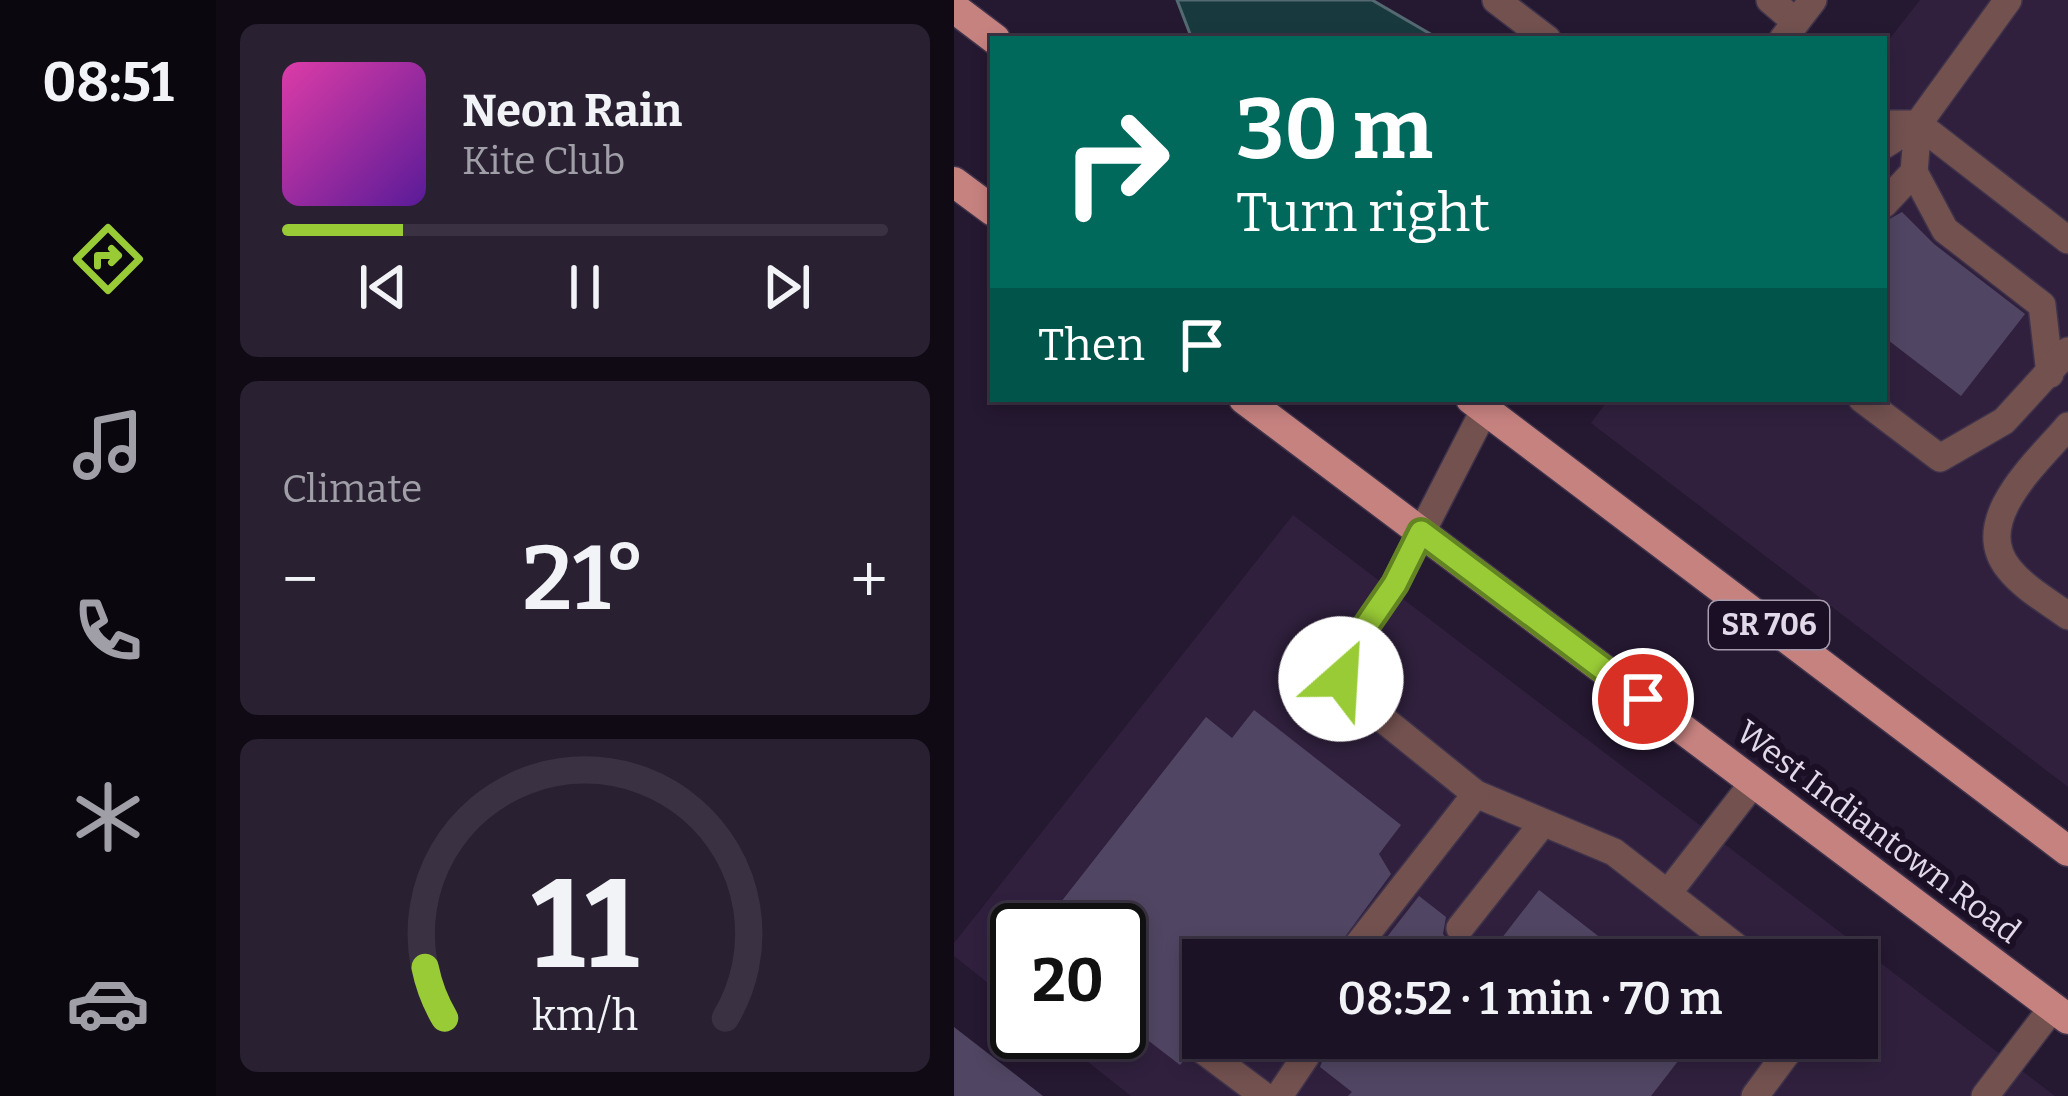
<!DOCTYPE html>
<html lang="en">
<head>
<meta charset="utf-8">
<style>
  :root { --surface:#1c1225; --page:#292032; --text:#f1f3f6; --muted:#a09ea7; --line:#3a3242; --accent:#99cb36 }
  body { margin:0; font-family:Bitter,serif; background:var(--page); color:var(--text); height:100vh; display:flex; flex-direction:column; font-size:45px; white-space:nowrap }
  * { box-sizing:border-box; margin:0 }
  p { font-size:39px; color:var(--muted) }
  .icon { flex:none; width:66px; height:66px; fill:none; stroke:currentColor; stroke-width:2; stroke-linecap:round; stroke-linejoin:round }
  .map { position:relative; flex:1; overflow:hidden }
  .side { display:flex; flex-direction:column; gap:24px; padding:24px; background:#0f0a14; width:738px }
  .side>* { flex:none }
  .top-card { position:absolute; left:36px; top:36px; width:897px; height:366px; border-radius:0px; box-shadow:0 6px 18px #0003,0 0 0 3px var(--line); background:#00695c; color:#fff; overflow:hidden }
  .speed { position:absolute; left:36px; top:903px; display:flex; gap:24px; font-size:60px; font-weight:700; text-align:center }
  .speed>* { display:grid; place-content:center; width:156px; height:156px; border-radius:50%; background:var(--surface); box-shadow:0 6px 18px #0003,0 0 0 3px var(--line); line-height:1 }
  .speed .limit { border:6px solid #111; border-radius:18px; background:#fff; color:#111 }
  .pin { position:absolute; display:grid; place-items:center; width:102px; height:102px; color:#fff; margin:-51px; border:6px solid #fff; border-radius:50%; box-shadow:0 3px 12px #0007 }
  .me { position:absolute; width:132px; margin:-66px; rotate:26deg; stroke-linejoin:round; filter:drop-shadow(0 0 9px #0008) }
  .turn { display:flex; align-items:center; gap:42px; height:252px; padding:0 48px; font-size:54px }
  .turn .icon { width:156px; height:156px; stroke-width:2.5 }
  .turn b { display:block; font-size:84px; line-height:102px }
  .then { display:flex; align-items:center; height:114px; padding:0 48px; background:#0003; gap:24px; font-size:45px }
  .big { font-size:90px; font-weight:600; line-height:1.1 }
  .side .card { flex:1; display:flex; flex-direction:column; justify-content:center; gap:18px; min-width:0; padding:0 42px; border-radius:18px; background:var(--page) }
  .side .dial { align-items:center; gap:0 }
  .dial svg { height:312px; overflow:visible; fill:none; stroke:var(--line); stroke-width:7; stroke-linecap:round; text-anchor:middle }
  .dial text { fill:var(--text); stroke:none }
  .song { display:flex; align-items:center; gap:36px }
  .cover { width:144px; height:144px; border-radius:18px; background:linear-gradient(135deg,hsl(320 70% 55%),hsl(270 70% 35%)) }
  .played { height:12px; border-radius:6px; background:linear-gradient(90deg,var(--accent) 20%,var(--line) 20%) }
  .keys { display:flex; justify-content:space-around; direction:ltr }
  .heat { display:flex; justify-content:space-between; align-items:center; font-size:66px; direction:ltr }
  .trip { position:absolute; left:228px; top:939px; width:696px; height:120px; border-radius:0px; background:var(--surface); box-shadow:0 6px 18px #0003,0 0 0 3px var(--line); font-weight:600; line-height:120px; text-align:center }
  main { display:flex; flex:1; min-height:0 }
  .tabs { display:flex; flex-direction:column; width:216px; justify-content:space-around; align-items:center; background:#0b070f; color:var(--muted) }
  .tabs .icon { width:84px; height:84px }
  .tabs .active { color:var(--accent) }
  .tabs b { font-size:54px; color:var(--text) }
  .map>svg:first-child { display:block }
</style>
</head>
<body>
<main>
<nav class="tabs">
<b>08:51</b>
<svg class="icon active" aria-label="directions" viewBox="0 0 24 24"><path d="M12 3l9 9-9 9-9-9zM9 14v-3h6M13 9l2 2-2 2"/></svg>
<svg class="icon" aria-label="music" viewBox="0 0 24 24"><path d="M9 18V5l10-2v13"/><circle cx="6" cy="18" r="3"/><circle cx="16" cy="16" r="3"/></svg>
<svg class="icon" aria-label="phone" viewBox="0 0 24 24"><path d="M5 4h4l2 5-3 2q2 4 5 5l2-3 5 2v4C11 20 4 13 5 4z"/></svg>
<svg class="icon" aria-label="climate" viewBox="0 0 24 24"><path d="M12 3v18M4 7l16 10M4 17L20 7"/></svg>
<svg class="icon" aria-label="car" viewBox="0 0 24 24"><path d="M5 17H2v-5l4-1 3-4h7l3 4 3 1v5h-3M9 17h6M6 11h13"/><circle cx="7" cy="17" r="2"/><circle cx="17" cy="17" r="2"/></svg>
</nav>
<section class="side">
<div class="card">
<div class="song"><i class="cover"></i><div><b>Neon Rain</b><p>Kite Club</p></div></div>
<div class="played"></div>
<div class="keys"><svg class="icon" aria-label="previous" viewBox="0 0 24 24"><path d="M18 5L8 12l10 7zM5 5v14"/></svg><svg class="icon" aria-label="pause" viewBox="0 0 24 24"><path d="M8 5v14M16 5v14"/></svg><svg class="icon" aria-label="next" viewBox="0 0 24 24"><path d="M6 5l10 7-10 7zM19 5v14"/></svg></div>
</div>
<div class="card"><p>Climate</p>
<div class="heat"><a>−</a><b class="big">21°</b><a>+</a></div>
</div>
<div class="card dial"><svg viewBox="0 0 100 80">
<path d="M14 69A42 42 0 1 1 86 69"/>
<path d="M14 69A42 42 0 0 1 9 56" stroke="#99cb36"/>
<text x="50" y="56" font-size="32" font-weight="700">11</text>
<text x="50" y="72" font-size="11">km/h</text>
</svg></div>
</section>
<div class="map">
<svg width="1114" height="1096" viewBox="0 0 1114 1096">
  <rect width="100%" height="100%" fill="#251831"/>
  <g fill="#30203e" fill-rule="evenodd">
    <path d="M966 0H1114V787L637 423 655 399H930V46Z"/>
    <path d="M339 515 1101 1096H177L96 1032H165V930H63V1006L0 956V943ZM249 960H903V1038H249Z"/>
  </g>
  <path fill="#183a3f" stroke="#546a72" stroke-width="3" d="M223 0H418L485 39H238Z"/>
  <g fill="#504663">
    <path d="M948 212 980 244 1071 314 1007 396 930 337V222Z"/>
    <path d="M300 710 447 825 425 854 437 874 374 960H249V1029L236 1028 227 1035 225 1051 231 1059 226 1065 165 1018V930H85L252 717 278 738Z"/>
    <path d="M585 890 675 960H415L465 896 492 917 489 934 496 943 512 945 520 939 537 952Z"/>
    <path d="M0 1027 89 1096H0Z"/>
    <path d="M329 1038H392L422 1062 440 1038H742L697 1096H394L398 1092 366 1067 370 1056 363 1042 352 1038 338 1045Z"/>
  </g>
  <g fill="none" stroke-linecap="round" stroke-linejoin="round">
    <g stroke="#3f334b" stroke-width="30">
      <g id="service">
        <path d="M542 0 593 39"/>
        <path d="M816 0 842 22"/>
        <path d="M829 39 859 0"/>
        <path d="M930 124H964L1114 240"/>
        <path d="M930 145 964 124 1054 0"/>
        <path d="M960 172 991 230 1088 305 1096 374"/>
        <path d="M930 204 960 172 964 124"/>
        <path d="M536 399 441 584 388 661 387 679 399 695 522 794 660 852 799 960"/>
        <path d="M908 399 986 458 1050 421 1114 351"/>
        <path d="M1114 426C1085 461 1015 520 1055 569 1070 588 1095 602 1114 616"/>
        <path d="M714 893 800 782"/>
        <path d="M506 928 589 823"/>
        <path d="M392 960 522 794"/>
        <path d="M242 1045 310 1096"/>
        <path d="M325 1096 352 1056"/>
        <path d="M801 1096 844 1038"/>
        <path d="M1031 1096 1099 1007"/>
      </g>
    </g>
    <g stroke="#3f334b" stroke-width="33">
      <g id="primary">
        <path d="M0 8 41 39"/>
        <path d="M0 182 39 211"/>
        <path d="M290 399 1114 1019"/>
        <path d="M517 399 1114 851"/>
      </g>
    </g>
    <use href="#service" stroke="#72514f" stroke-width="27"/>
    <use href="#primary" stroke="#c6827f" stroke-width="30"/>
  </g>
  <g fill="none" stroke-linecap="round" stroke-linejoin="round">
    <g stroke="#638423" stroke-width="30">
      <path id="route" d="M387 679 388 661 441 584 467 532 689 699"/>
    </g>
    <use href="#route" stroke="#99cb36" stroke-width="21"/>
  </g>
  <g text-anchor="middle" stroke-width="12" stroke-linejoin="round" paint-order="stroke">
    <rect fill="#1b0f26" stroke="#a69cae" stroke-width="3" x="755" y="601" width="120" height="48" rx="9"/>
    <g font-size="30" font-weight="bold" fill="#e1d9e9">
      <text x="815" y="635">SR 706</text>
    </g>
    <g font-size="33" fill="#e1d9e9" stroke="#1b0f26">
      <text transform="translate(925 831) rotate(37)" y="12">West Indiantown Road</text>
    </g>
  </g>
</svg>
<div class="speed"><div class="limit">20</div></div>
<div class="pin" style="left:689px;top:699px;background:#d93025"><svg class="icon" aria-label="arrive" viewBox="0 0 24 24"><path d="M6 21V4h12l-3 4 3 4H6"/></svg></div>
<svg class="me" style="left:387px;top:679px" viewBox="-20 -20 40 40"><circle r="19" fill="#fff"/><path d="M0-13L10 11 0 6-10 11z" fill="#99cb36"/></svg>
<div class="trip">08:52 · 1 min · 70 m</div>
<div class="top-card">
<div class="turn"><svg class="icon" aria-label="right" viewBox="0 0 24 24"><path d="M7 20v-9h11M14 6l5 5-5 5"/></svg><div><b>30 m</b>Turn right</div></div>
<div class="then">Then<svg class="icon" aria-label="arrive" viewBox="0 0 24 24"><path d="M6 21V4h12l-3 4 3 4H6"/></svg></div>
</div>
</div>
</main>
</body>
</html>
